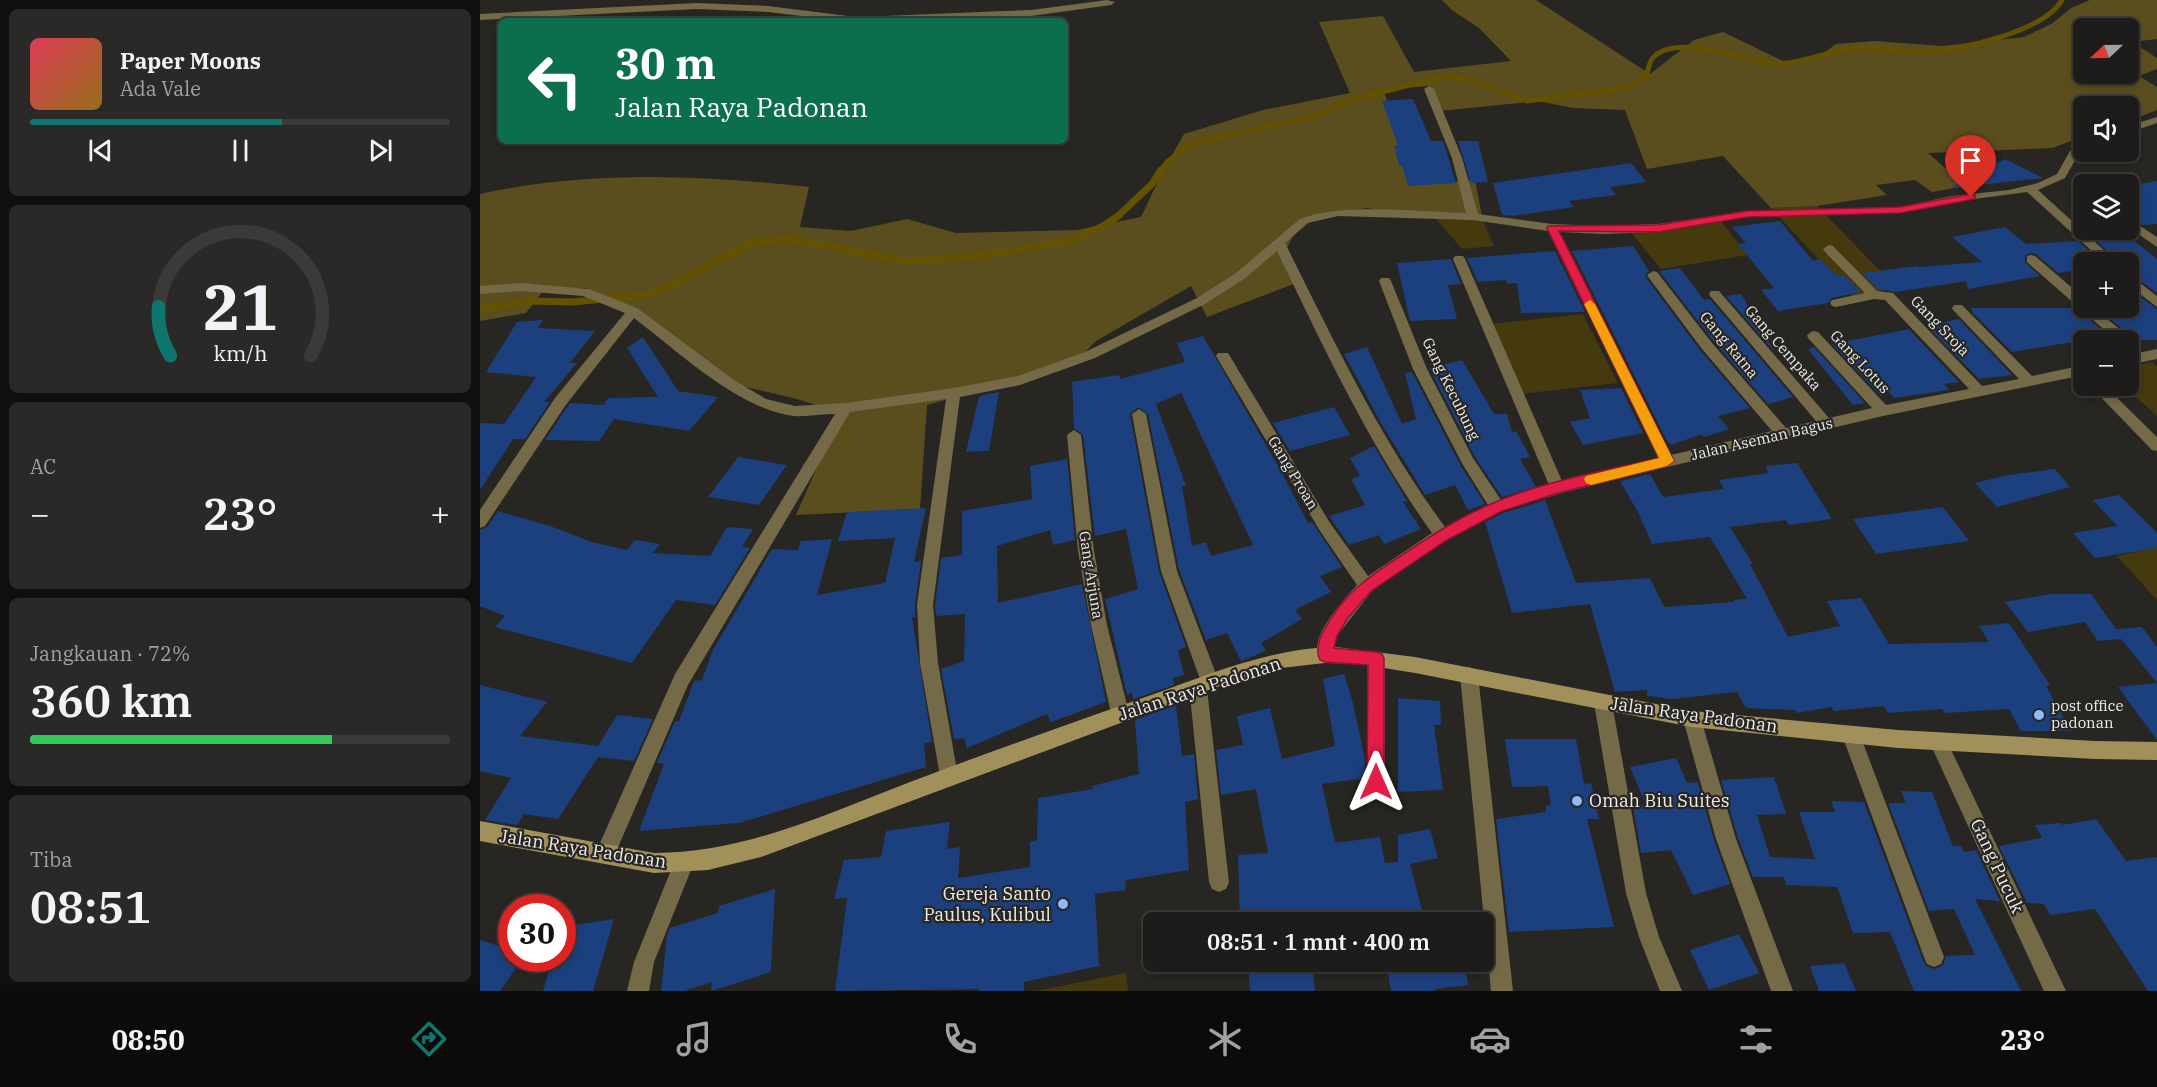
<!DOCTYPE html>
<html lang="id">
<head>
<meta charset="utf-8">
<style>
  :root { --surface:#1d1c1a; --page:#2a2927; --text:#f1f3f6; --muted:#a0a1a2; --line:#3b3a39; --accent:#0f766e }
  body { margin:0; font-family:"IBM Plex Serif",serif; background:var(--page); color:var(--text); height:100vh; display:flex; flex-direction:column; font-size:22px; white-space:nowrap }
  * { box-sizing:border-box; margin:0 }
  p { font-size:20px; color:var(--muted) }
  .icon { flex:none; width:33px; height:33px; fill:none; stroke:currentColor; stroke-width:2; stroke-linecap:round; stroke-linejoin:round }
  .map { position:relative; flex:1; overflow:hidden }
  .sheet { display:flex; flex-direction:column; gap:9px; padding:9px; background:#100f0e; width:480px }
  .sheet>* { flex:none }
  .top-card { position:absolute; left:18px; top:18px; width:570px; height:126px; border-radius:9px; box-shadow:0 3px 9px #0003,0 0 0 2px var(--line); background:#0b6e4f; color:#fff; overflow:hidden }
  .needle { width:39px; rotate:248deg }
  .fabs { position:absolute; left:1593px; top:18px; display:grid; gap:12px }
  .fabs a { display:grid; place-items:center; width:66px; height:66px; border-radius:9px; background:var(--surface); box-shadow:0 3px 9px #0003,0 0 0 2px var(--line); font-size:30px }
  .speed { position:absolute; left:18px; top:894px; display:flex; gap:12px; font-size:30px; font-weight:700; text-align:center }
  .speed>* { display:grid; place-content:center; width:78px; height:78px; border-radius:50%; background:var(--surface); box-shadow:0 3px 9px #0003,0 0 0 2px var(--line); line-height:1 }
  .speed .limit { border:9px solid #d22; background:#fff; color:#111 }
  .pin { position:absolute; display:grid; place-items:center; width:51px; height:51px; color:#fff; margin:-62px -26px; border-radius:50% 50% 50% 0; rotate:-45deg; box-shadow:0 0 6px #0007 }
  .pin .icon { rotate:45deg }
  .me { position:absolute; width:66px; margin:-33px; rotate:0deg; stroke-linejoin:round; filter:drop-shadow(0 0 4px #0008) }
  .turn { display:flex; align-items:center; gap:21px; height:126px; padding:0 18px; font-size:27px }
  .turn .icon { width:78px; height:78px; stroke-width:2.5 }
  .turn b { display:block; font-size:42px; line-height:51px }
  .big { font-size:45px; font-weight:600; line-height:1.1 }
  .sheet .card { flex:1; display:flex; flex-direction:column; justify-content:center; gap:9px; min-width:0; padding:0 21px; border-radius:9px; background:var(--page) }
  .sheet .dial { align-items:center; gap:0 }
  .dial svg { height:156px; overflow:visible; fill:none; stroke:var(--line); stroke-width:7; stroke-linecap:round; text-anchor:middle }
  .dial text { fill:var(--text); stroke:none }
  .song { display:flex; align-items:center; gap:18px }
  .cover { width:72px; height:72px; border-radius:9px; background:linear-gradient(135deg,hsl(350 70% 55%),hsl(40 70% 35%)) }
  .played { height:6px; border-radius:3px; background:linear-gradient(90deg,var(--accent) 60%,var(--line) 60%) }
  .keys { display:flex; justify-content:space-around; direction:ltr }
  .heat { display:flex; justify-content:space-between; align-items:center; font-size:33px; direction:ltr }
  .charge { height:9px; border-radius:4px; background:linear-gradient(90deg,#34c759 72%,var(--line) 0) }
  .trip { position:absolute; left:663px; top:912px; width:351px; height:60px; border-radius:9px; background:var(--surface); box-shadow:0 3px 9px #0003,0 0 0 2px var(--line); font-weight:600; line-height:60px; text-align:center }
  .menu { display:flex; height:96px; justify-content:space-around; align-items:center; background:#0c0b0a; color:var(--muted) }
  .menu .icon { width:42px; height:42px }
  .menu .active { color:var(--accent) }
  .menu b { font-size:27px; color:var(--text) }
  main { display:flex; flex:1; min-height:0 }
  .map>svg:first-child { display:block }
</style>
</head>
<body>
<main>
<section class="sheet">
<div class="card">
<div class="song"><i class="cover"></i><div><b>Paper Moons</b><p>Ada Vale</p></div></div>
<div class="played"></div>
<div class="keys"><svg class="icon" aria-label="previous" viewBox="0 0 24 24"><path d="M18 5L8 12l10 7zM5 5v14"/></svg><svg class="icon" aria-label="pause" viewBox="0 0 24 24"><path d="M8 5v14M16 5v14"/></svg><svg class="icon" aria-label="next" viewBox="0 0 24 24"><path d="M6 5l10 7-10 7zM19 5v14"/></svg></div>
</div>
<div class="card dial"><svg viewBox="0 0 100 80">
<path d="M14 69A42 42 0 1 1 86 69"/>
<path d="M14 69A42 42 0 0 1 8 44" stroke="#0f766e"/>
<text x="50" y="56" font-size="32" font-weight="700">21</text>
<text x="50" y="72" font-size="11">km/h</text>
</svg></div>
<div class="card"><p>AC</p>
<div class="heat"><a>−</a><b class="big">23°</b><a>+</a></div>
</div>
<div class="card"><p>Jangkauan · 72%</p><b class="big">360 km</b><div class="charge"></div></div>
<div class="card"><p>Tiba</p><b class="big">08:51</b></div>
</section>
<div class="map">
<svg width="1677" height="991" viewBox="0 0 1677 991">
  <rect width="100%" height="100%" fill="#272622"/>
  <g fill="#45390e">
    <path d="M1337 206 1417 288 1372 296 1291 208Z"/>
    <path d="M955 218 1003 221 1014 246 982 249Z"/>
    <path d="M1238 218 1268 255 1181 269 1149 230Z"/>
    <path d="M1103 314 1138 383 1040 394 1012 324Z"/>
    <path d="M1672 362 1677 366V416L1644 386H1648L1649 366Z"/>
    <path d="M1677 547V600L1637 556Z"/>
    <path d="M646 973 648 991H556Z"/>
  </g>
  <path fill="#5b4e1e" fill-rule="evenodd" d="M962 0H1056L1170 74 1214 40 1243 32 1303 61 1338 57 1356 44 1395 41 1462 46 1544 37 1573 23 1591 8 1610 0H1677V39L1652 42 1677 58V69L1659 76 1677 87V110L1649 121 1648 106H1604L1603 137 1572 148 1448 153 1486 186 1452 192 1435 180 1396 185 1407 195 1337 206 1291 208 1243 156 1167 169 1145 110 1093 108 1058 101 960 111 949 86 903 90 939 184 995 180 1003 221 955 218 886 208 820 222 804 254 814 284 727 317 711 286 616 341 594 363 447 405 440 509 316 515 361 413 317 399 253 384 158 311 106 288 64 290 46 313 0 321V194C108 170 219 175 329 187L320 227 371 231 427 219 476 233 597 230 661 217 681 175 704 134 783 110 870 93 839 22 903 16 934 72 1031 61 999 28 972 10ZM1604 28H1648V74H1604Z"/>
  <g fill="none" stroke-linecap="round" stroke-linejoin="round">
    <path stroke="#645201" stroke-width="5" d="M680 172 687 162 708 145 834 116 874 99 958 78 974 77 991 80 1047 101 1147 88 1166 76C1168 71 1169 63 1172 59 1194 31 1268 62 1296 64 1319 65 1352 49 1377 48 1399 47 1422 52 1445 52 1479 51 1565 31 1582 0"/>
    <path stroke="#645201" stroke-width="7" d="M0 309 51 301 93 302 165 295 188 287 273 242 308 239 427 261 499 256 590 241 623 226 638 216 672 184 681 170"/>
  </g>
  <g fill="#1c407e" fill-rule="evenodd">
    <path d="M933 99 951 141H963L976 183 928 186 922 166H919L914 145H918L902 101Z"/>
    <path d="M978 141H998L1008 182 991 183Z"/>
    <path d="M1525 159 1563 178 1472 188V187Z"/>
    <path d="M1151 163 1166 182 1130 187 1136 195 1089 201 1094 207 1033 216 1022 215 1013 183Z"/>
    <path d="M1677 181V224L1663 225 1648 216V186Z"/>
    <path d="M1300 221 1333 261 1340 259 1357 276 1364 275 1381 292 1352 298 1348 303 1298 311 1281 290 1294 288 1258 244 1266 243 1252 227Z"/>
    <path d="M1525 227 1546 244 1598 241 1621 262H1604V269L1578 273 1556 254 1550 253 1545 255V262L1560 276 1488 289 1486 281 1416 292 1398 289 1382 273 1437 266 1439 267 1502 262 1472 237Z"/>
    <path d="M1605 230H1640L1677 259V293L1648 272V262H1639Z"/>
    <path d="M1153 246 1169 271 1165 275 1167 279 1220 350 1270 408 1238 416 1249 429 1224 437 1222 434 1191 445 1186 439 1092 251Z"/>
    <path d="M1075 251 1105 312 1041 313 1037 283 1027 284 1026 280 998 282 987 258Z"/>
    <path d="M971 259 981 284 968 285 977 319 930 321 917 263Z"/>
    <path d="M1200 268 1224 300 1230 299 1313 397 1288 404 1234 342 1179 271Z"/>
    <path d="M1648 288 1677 309V340H1653L1650 335 1617 308H1648Z"/>
    <path d="M1261 294 1294 351 1246 296Z"/>
    <path d="M1491 308H1596L1633 340H1604L1532 352 1492 312Z"/>
    <path d="M1479 319 1532 375 1499 379 1447 326Z"/>
    <path d="M63 320 58 328 115 331 90 363H97L64 402H70L45 439H33L0 490V423L24 424 56 377 6 372 37 322Z"/>
    <path d="M1429 329 1479 382 1464 384 1469 390 1414 398 1408 391 1401 396 1352 344Z"/>
    <path d="M723 336 802 473 828 523 832 522 862 567 840 576 851 592 815 610 822 619 781 643 786 651 761 661 747 633 726 640 699 570 668 414 658 407 650 414 679 571 706 647 698 650 704 675 693 678 694 685 653 699 652 693 647 695 625 599 658 589 646 529 615 536 603 435 594 428 592 382 639 375 640 379 705 362 697 343ZM701 393 738 471 773 545 731 556 726 542 712 546 702 486H706L676 404Z"/>
    <path d="M163 337 198 391 238 397 209 431 134 419 119 441 65 440 90 403 124 405 128 398 178 397 147 348Z"/>
    <path d="M887 347 922 424 936 419 925 373 932 372 981 466 1005 504 988 510 975 485 945 495 901 423 864 354Z"/>
    <path d="M1334 347 1385 403 1373 405 1328 349Z"/>
    <path d="M982 360 1014 414H1027L1032 432 1036 431 1050 457 1040 459 1056 487 1022 497 995 457 949 368Z"/>
    <path d="M1141 388 1163 433 1103 445 1090 422 1110 418 1100 390Z"/>
    <path d="M519 392 509 451 486 452 499 396Z"/>
    <path d="M854 407 870 435 810 451 793 423Z"/>
    <path d="M894 446 927 501 923 502 941 529 904 544 899 535 869 545 849 516 885 505 871 479 880 476 870 458Z"/>
    <path d="M258 457 307 465 279 505 228 497Z"/>
    <path d="M587 459 595 540 573 545 570 530 517 546 518 603 602 584 626 702 571 722 567 714 487 748 484 738 474 739 461 669 484 661 485 614 456 616 455 605 461 558 482 555V511L552 499 550 466Z"/>
    <path d="M1317 463 1352 519 1309 525 1306 520 1250 527 1273 564H1270L1308 637 1360 626 1347 601 1381 598 1409 644 1509 642 1499 626 1529 623 1570 685 1566 686 1591 731H1541L1529 709 1465 713 1462 709 1408 713 1404 706 1354 711 1352 707 1316 713 1315 710 1266 708 1257 692 1192 699 1167 696V690L1135 692 1110 604 1032 613 1005 522 1023 513 1065 500 1096 583 1170 578 1184 607 1254 602V600L1267 599 1230 537 1172 544 1159 514 1140 481 1170 474 1183 497 1244 489 1239 480 1289 473 1285 466Z"/>
    <path d="M1575 469 1590 487 1517 507 1495 483 1528 475Z"/>
    <path d="M1639 495 1677 533V548L1615 558 1593 533 1637 526 1613 500Z"/>
    <path d="M1463 507 1489 541 1396 554 1373 519Z"/>
    <path d="M446 508 434 562 441 561 435 605V617H432L452 742 444 743 446 767 259 823 159 831 184 764 177 763 195 721H199L214 681 222 680 233 650 292 549 318 550 321 541 352 539 337 595 405 583 415 538 358 541 367 512Z"/>
    <path d="M18 511 70 526 112 542 147 550 155 540 180 544 173 553 230 556 247 527 273 529 262 547 270 548 235 605 196 600 152 663 15 627 25 616 0 606V530L7 527Z"/>
    <path d="M1570 594H1611L1636 629 1662 627 1677 647V740L1638 687 1677 683 1641 639 1618 641 1605 622 1548 632 1525 602Z"/>
    <path d="M864 674 873 703 885 760V778L842 784 855 843 900 837 905 863 918 862V835L950 829 958 858 930 864 942 910 888 922H835V915L760 922 758 855 788 853 776 789 741 795 736 750 763 745 757 716 790 708 802 759 855 746 843 679Z"/>
    <path d="M0 685 67 702 40 736 118 746 137 715 173 719 154 761 118 757 78 819 44 814 37 825 5 820 31 778 0 771Z"/>
    <path d="M918 698 960 701 961 725H954L963 790 918 792Z"/>
    <path d="M696 705 702 756 714 754 718 799 705 802 709 870 646 880 645 890 615 894 619 966 544 982V991H499V989L355 991 367 898 354 899 364 860 401 857 406 831 470 822 467 849 480 847 478 878 550 867V842L557 840 558 798 613 789 612 786 659 774 655 720Z"/>
    <path d="M1025 739H1096L1104 784 1111 783 1119 819H1107L1134 927 1029 932 1016 819 1066 812V806L1071 805 1068 786 1032 787Z"/>
    <path d="M1196 758 1207 783 1218 782 1234 840 1250 884 1213 895 1191 850 1161 853 1153 806 1166 805 1150 767Z"/>
    <path d="M1294 777 1306 814 1277 815 1290 857 1335 859 1319 812H1355L1351 801 1384 802 1442 958 1446 966 1455 969 1463 965 1466 956 1495 955 1474 909 1449 911 1408 803H1426L1421 791 1452 792 1473 846H1481L1484 852 1496 850 1520 901 1495 899 1541 991H1434L1410 932 1373 933 1357 887 1306 885 1304 877H1273L1258 838 1241 780Z"/>
    <path d="M1616 819 1646 861 1677 857V991H1668L1615 909 1570 915 1564 904 1547 903 1519 846 1562 838 1555 825 1581 823 1582 825Z"/>
    <path d="M295 889 291 972 231 991 232 982 204 991H181L187 935 190 928 238 913 239 906Z"/>
    <path d="M134 919 113 991H63L73 958H82V927Z"/>
    <path d="M1259 934 1279 973 1229 990 1210 950Z"/>
    <path d="M0 940 32 950V958H43L20 991H0Z"/>
    <path d="M768 962H832L835 991H770Z"/>
    <path d="M906 962H984L988 985 955 989 956 991H911Z"/>
    <path d="M1364 963 1376 991H1339L1330 966Z"/>
  </g>
  <g fill="none" stroke-linecap="round" stroke-linejoin="round">
    <path fill="#746a48" fill-rule="evenodd" d="M1212 711 1218 713 1221 719 1256 839 1313 991H1291L1236 839 1203 719 1206 713Z"/>
    <g fill="#746a48" fill-rule="evenodd">
      <path d="M627 0 635 2 631 5 551 16 419 21H363L288 12 217 9 0 20V14L217 3 288 6 368 16H402L551 10Z"/>
      <path d="M949 86 954 89 982 158 998 214 1072 224 1123 226 1178 224 1267 211 1420 207 1472 196 1529 190 1558 183 1577 174 1590 151 1604 144V152L1598 155 1585 178 1558 190 1637 262H1624L1547 192 1472 202 1420 213 1267 217 1178 232 1123 234 1080 232 1191 455 1292 431 1222 349 1169 278 1167 275 1173 271 1177 272 1232 343 1306 428 1336 421 1231 297 1229 294 1231 291H1239L1349 418 1392 408 1328 338 1327 335 1333 331 1338 332 1406 405 1489 389 1405 300 1394 299 1356 307 1352 306 1350 303 1352 300 1385 293 1345 252 1343 249 1349 245 1353 246 1397 291 1413 293 1502 386 1539 379 1474 311 1472 308 1474 305H1482L1552 376 1604 365V375L1403 416 1187 467 1078 494 1022 511 967 539 892 591 857 636 851 660 845 663 839 660C828 637 862 602 877 585L840 531 736 356 738 353H748L850 523 888 576 952 533C889 445 844 348 797 251L764 279 725 304 615 358 540 385 480 397 453 605 458 663 478 776 476 782 469 785 462 782 460 776 440 663 437 605 466 399 370 412 208 685 133 859 126 862 119 859 116 852 195 674 355 414C342 414 327 417 314 416 258 409 199 352 154 318L85 406 5 526 0 528V510L75 398 145 313 103 296 41 291 0 294V286L41 283 109 289 157 308 254 380 286 399 315 406 366 403 474 388 538 376 605 352 717 298 756 273 820 219C863 202 939 212 986 213L972 158 944 89ZM858 216 993 220 1068 231 1178 458 1082 481 985 259 983 256H975L973 259 1069 485 1021 500 993 458 947 369 911 281 909 278H901L899 281 933 369 983 465 1008 505 965 527C900 439 854 341 805 243L828 223Z"/>
      <path d="M1677 117V123L1648 133V126Z"/>
      <path d="M1648 218 1677 237V247L1648 227Z"/>
      <path d="M1551 255 1555 256 1604 298V308H1614L1649 337 1651 340 1649 343 1648 340H1636L1547 262V256Z"/>
      <path d="M1648 274 1677 296V307L1648 285Z"/>
      <path d="M1677 349V359L1648 365V355Z"/>
      <path d="M1610 386H1625L1677 437V451L1672 450Z"/>
      <path d="M659 409 666 414 697 571 739 682 736 688 727 689 749 882 746 889 739 892 732 889 729 882 709 686 712 680 720 679 681 571 652 414Z"/>
      <path d="M594 430 601 435 614 551 627 625 649 713 646 719 640 721 634 719 631 713 611 625 598 551 587 435Z"/>
      <path d="M896 651 902 654 905 659V782L903 788 896 791 889 788 887 782V659L890 654Z"/>
      <path d="M989 667 995 669 998 675 1033 991H1011L980 675 983 669Z"/>
      <path d="M1123 695 1129 697 1132 703 1166 893 1179 937 1202 991H1180L1159 937 1146 893 1114 703 1117 697Z"/>
      <path d="M1371 726 1377 729 1380 735 1464 957 1461 964 1454 967 1447 964 1444 957 1362 735 1365 729Z"/>
      <path d="M1458 732 1464 735 1586 991H1564L1449 741 1452 735Z"/>
      <path d="M203 855 210 858 213 865 174 962 169 991H147L154 962 193 865 196 858Z"/>
    </g>
    <path fill="#a19059" fill-rule="evenodd" d="M856 647 935 657 1212 711 1418 730 1615 741 1677 742V760L1615 759 1418 748 1212 727 935 673 879 664 845 663 801 668 737 687 281 857 228 870 174 873 0 841V821L174 853C265 853 346 814 430 782 512 751 594 722 677 693 735 672 793 648 856 647Z"/>
  </g>
  <path fill="#e11d48" stroke="#92132f" stroke-width="1.5" d="M1491 194 1495 195V199L1420 213 1267 217 1178 232 1079 231 1194 461 1187 466 1078 493 1022 511 967 540 891 591 867 619 857 636 854 648 896 652 902 654 904 658V782L902 788 896 790 890 788 887 782 888 665 845 662 840 660C833 646 844 629 852 617 869 590 893 574 919 557 949 537 978 518 1011 504 1063 481 1124 471 1179 458L1067 228 1068 226 1178 225 1267 211 1420 207Z"/>
  <path fill="#f59e0b" d="M1110 300 1115 304 1194 461 1187 466 1111 485 1106 483 1104 479 1106 476 1179 458 1104 304Z"/>
  <g fill="#8fb8fd" stroke="#272622" stroke-width="2">
    <circle cx="1559" cy="715" r="6"/>
    <circle cx="1097" cy="801" r="6"/>
    <circle cx="583" cy="904" r="6"/>
  </g>
  <g text-anchor="middle" stroke-width="4.5" stroke-linejoin="round" paint-order="stroke">
    <g font-size="15" fill="#edece9" stroke="#272622">
      <text transform="translate(1460 326) rotate(46)" y="5">Gang Sroja</text>
      <text transform="translate(1249 345) rotate(50)" y="5">Gang Ratna</text>
      <text transform="translate(1303 348) rotate(49)" y="5">Gang Cempaka</text>
      <text transform="translate(1380 362) rotate(47)" y="5">Gang Lotus</text>
      <text transform="translate(971 389) rotate(64)" y="5">Gang Kecubung</text>
      <text transform="translate(1282 439) rotate(-13)" y="5">Jalan Aseman Bagus</text>
      <text transform="translate(813 473) rotate(59)" y="5">Gang Proan</text>
      <text transform="translate(611 575) rotate(81)" y="5">Gang Arjuna</text>
    </g>
    <g font-size="15" fill="#edece9" stroke="#272622" text-anchor="start">
      <text x="1571" y="711">post office<tspan x="1571" dy="17">padonan</tspan></text>
    </g>
    <g font-size="18" fill="#edece9" stroke="#272622">
      <text transform="translate(720 689) rotate(-18)" y="6">Jalan Raya Padonan</text>
      <text transform="translate(1214 715) rotate(8)" y="6">Jalan Raya Padonan</text>
      <text transform="translate(103 849) rotate(9)" y="6">Jalan Raya Padonan</text>
      <text transform="translate(1517 866) rotate(65)" y="6">Gang Pucuk</text>
    </g>
    <g font-size="18" fill="#edece9" stroke="#272622" text-anchor="start">
      <text x="1109" y="807">Omah Biu Suites</text>
      <text x="571" y="900" text-anchor="end">Gereja Santo<tspan x="571" dy="21">Paulus, Kulibul</tspan></text>
    </g>
  </g>
</svg>
<div class="fabs">
<a><svg class="needle" viewBox="-14 -14 28 28"><path d="M0-13l5 13h-10z" fill="#e53935"/><path d="M0 13l5-13h-10z" fill="#a0a1a2"/></svg></a>
<a><svg class="icon" aria-label="sound" viewBox="0 0 24 24"><path d="M4 9h4l5-4v14l-5-4H4zM17 9q2 3 0 6"/></svg></a>
<a><svg class="icon" aria-label="layers" viewBox="0 0 24 24"><path d="M12 4l9 5-9 5-9-5zM3 14l9 5 9-5"/></svg></a>
<a>+</a>
<a>−</a>
</div>
<div class="speed"><div class="limit">30</div></div>
<div class="pin" style="left:1491px;top:197px;background:#d93025"><svg class="icon" aria-label="arrive" viewBox="0 0 24 24"><path d="M6 21V4h12l-3 4 3 4H6"/></svg></div>
<svg class="me" style="left:896px;top:782px" viewBox="-20 -20 40 40"><path d="M0-17L14 15 0 8-14 15z" fill="#e11d48" stroke="#fff" stroke-width="4"/></svg>
<div class="trip">08:51 · 1 mnt · 400 m</div>
<div class="top-card">
<div class="turn"><svg class="icon" aria-label="left" viewBox="0 0 24 24"><path d="M17 20v-9H6M10 6l-5 5 5 5"/></svg><div><b>30 m</b>Jalan Raya Padonan</div></div>
</div>
</div>
</main>
<nav class="menu">
<b>08:50</b>
<svg class="icon active" aria-label="directions" viewBox="0 0 24 24"><path d="M12 3l9 9-9 9-9-9zM9 14v-3h6M13 9l2 2-2 2"/></svg>
<svg class="icon" aria-label="music" viewBox="0 0 24 24"><path d="M9 18V5l10-2v13"/><circle cx="6" cy="18" r="3"/><circle cx="16" cy="16" r="3"/></svg>
<svg class="icon" aria-label="phone" viewBox="0 0 24 24"><path d="M5 4h4l2 5-3 2q2 4 5 5l2-3 5 2v4C11 20 4 13 5 4z"/></svg>
<svg class="icon" aria-label="climate" viewBox="0 0 24 24"><path d="M12 3v18M4 7l16 10M4 17L20 7"/></svg>
<svg class="icon" aria-label="car" viewBox="0 0 24 24"><path d="M5 17H2v-5l4-1 3-4h7l3 4 3 1v5h-3M9 17h6M6 11h13"/><circle cx="7" cy="17" r="2"/><circle cx="17" cy="17" r="2"/></svg>
<svg class="icon" aria-label="filters" viewBox="0 0 24 24"><path d="M4 7h16M4 17h16"/><circle cx="9" cy="7" r="2"/><circle cx="15" cy="17" r="2"/></svg>
<b>23°</b>
</nav>
</body>
</html>
